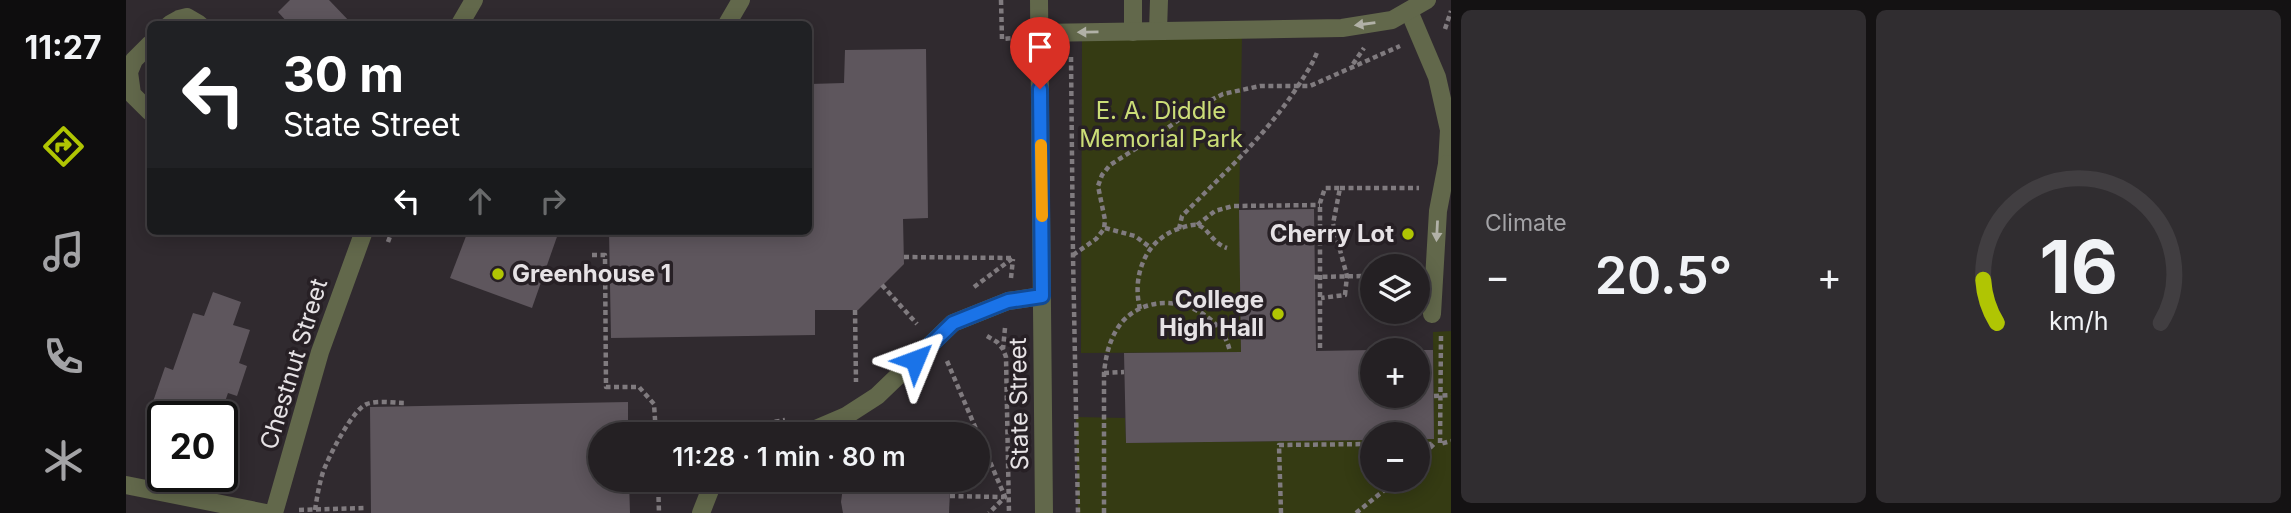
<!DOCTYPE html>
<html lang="en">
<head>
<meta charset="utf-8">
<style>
  :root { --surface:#242023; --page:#302d30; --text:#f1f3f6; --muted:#a3a3a6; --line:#413e41; --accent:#b0c503 }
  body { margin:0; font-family:Inter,sans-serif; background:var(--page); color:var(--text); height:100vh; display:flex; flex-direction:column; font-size:26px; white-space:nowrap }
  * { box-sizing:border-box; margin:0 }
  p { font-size:23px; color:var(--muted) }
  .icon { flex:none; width:38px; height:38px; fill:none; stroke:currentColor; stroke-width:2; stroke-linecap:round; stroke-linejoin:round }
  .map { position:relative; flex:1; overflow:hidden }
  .panel { display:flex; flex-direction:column; gap:10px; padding:10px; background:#141213; width:840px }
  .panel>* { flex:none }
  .guide { position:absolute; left:21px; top:21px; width:665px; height:214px; border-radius:10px; box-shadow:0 4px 18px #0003,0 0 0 2px var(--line); background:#202124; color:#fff; overflow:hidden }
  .controls { position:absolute; left:1234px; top:254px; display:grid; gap:14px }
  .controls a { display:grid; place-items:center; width:70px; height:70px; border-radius:50%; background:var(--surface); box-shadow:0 4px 18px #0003,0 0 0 2px var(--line); font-size:35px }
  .speed { position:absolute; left:21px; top:401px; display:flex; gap:14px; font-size:35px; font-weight:700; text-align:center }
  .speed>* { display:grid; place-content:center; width:91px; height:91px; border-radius:50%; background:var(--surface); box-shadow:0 4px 18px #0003,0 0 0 2px var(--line); line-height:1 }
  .speed .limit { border:4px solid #111; border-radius:10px; background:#fff; color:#111 }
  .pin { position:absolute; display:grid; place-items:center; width:60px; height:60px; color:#fff; margin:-72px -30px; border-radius:50% 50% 50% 0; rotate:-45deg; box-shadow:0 0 7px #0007 }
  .pin .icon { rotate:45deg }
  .me { position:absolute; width:77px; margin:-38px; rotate:46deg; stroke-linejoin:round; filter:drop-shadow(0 0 5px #0008) }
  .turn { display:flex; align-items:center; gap:24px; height:147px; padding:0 21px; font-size:32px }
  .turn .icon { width:91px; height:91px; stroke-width:2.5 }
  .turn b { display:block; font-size:49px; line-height:60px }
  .lanes { display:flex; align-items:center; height:66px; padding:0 21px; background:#0003; justify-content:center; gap:35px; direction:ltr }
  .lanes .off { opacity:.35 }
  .big { font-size:52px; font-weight:600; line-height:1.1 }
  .panel .tile { flex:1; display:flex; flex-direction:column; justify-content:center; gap:10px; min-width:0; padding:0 24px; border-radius:10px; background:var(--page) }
  .panel .dial { align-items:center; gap:0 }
  .dial svg { height:182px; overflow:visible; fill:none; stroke:var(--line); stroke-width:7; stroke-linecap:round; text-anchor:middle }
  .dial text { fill:var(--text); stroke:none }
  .heat { display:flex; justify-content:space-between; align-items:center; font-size:38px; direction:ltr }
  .panel .tiles { flex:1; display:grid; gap:10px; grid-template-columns:repeat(2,1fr) }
  .trip { position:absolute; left:462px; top:422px; width:402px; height:70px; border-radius:35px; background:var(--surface); box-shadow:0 4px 18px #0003,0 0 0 2px var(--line); font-weight:600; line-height:70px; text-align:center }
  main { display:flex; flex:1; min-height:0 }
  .dock { display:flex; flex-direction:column; width:126px; justify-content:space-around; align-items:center; background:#0e0d0e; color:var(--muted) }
  .dock .icon { width:49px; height:49px }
  .dock .on { color:var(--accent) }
  .dock b { font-size:32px; color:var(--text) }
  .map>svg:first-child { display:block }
</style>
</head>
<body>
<main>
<nav class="dock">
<b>11:27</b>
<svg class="icon on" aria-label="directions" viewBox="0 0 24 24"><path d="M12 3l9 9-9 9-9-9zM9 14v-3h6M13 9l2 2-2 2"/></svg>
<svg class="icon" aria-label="music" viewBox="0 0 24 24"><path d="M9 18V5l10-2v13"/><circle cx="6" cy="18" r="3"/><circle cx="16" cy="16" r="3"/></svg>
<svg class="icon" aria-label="phone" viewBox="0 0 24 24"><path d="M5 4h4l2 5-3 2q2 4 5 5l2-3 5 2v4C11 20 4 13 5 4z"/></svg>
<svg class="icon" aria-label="climate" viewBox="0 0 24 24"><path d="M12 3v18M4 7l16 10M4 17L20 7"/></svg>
</nav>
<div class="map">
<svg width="1325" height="513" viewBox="0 0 1325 513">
  <rect width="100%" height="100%" fill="#302a2f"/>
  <g fill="#353b13">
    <path d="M1116 36 1113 210 1115 352 955 353 956 41Z"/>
    <path d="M1325 331V513H952L950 417 999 418 1000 443 1246 440V480H1292V439H1308L1307 332Z"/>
  </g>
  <g fill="#5e565d">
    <path d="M164 0H203L226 24H163L152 12Z"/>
    <path d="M800 49 802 218 777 219 778 264 732 310H689V335L485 338 483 231H682L684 84 718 83 719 50Z"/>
    <path d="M1188 209 1190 351 1246 350V396H1292V350H1285H1307L1308 439H1292V434H1246V440L1000 443 998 353 1115 352 1113 210Z"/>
    <path d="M342 231H433L406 308 324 278Z"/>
    <path d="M87 292 115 302 107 325 124 330 113 363 121 366 111 396 102 393 94 416H22L39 367 47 370 67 313 78 316Z"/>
    <path d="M502 402V434H474V480H503L504 513H245L244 407Z"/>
    <path d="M718 480H822L824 491 823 513H717L715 502Z"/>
  </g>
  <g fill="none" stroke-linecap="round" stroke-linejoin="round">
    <g stroke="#807b7f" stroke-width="4.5" stroke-dasharray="5 3.5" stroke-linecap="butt">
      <path d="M875 0 876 39 889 38"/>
      <path d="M1319 29 1325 11"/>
      <path d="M945 57 947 256 952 513"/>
      <path d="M1227 64 1238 48"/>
      <path d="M1214 188H1293"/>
      <path d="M1071 225 1089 211 1107 206 1194 205"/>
      <path d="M979 228 1009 236 1025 248"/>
      <path d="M1053 229 1056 216C1095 176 1136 139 1168 92 1177 78 1186 66 1192 50"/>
      <path d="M262 242 266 231"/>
      <path d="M466 255H479L480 387H513L528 404 530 434"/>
      <path d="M947 255 970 239 978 229 979 220 972 186 976 175 984 165 1036 132 1069 108 1097 94 1134 86H1184L1274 46"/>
      <path d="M778 257 886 258"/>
      <path d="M1188 277 1239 276"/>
      <path d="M885 278 887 259"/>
      <path d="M756 285 791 324"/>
      <path d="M848 287 887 258"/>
      <path d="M1014 309C1006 277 1018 243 1049 230 1055 228 1065 224 1071 225 1082 227 1086 243 1101 248"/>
      <path d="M729 310 730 382"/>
      <path d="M879 328 877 349 880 357 883 513"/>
      <path d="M861 336 871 342 877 349"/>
      <path d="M1315 336 1314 444 1325 441"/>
      <path d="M1194 348V203L1199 188H1214L1207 224 1221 276 1219 295 1195 298"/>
      <path d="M821 361 879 497 863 513"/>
      <path d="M978 373 998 372"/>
      <path d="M1308 396 1325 395"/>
      <path d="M530 427 628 425 659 420"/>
      <path d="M611 434 624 427"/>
      <path d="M1292 444H1306"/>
      <path d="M1292 460 1308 444"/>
      <path d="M532 480 533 513"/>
      <path d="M503 486 532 485"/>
      <path d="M824 496 878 497"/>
      <path d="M173 510 240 508"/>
      <path d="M189 510C191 497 193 485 197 472 202 458 227 408 241 404 252 400 267 403 279 403"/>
      <path d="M978 513V373C980 354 984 337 996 322 1029 285 1095 306 1104 352"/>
      <path d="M1155 513 1153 445 1246 444"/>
      <path d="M1230 513 1271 480"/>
    </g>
    <g stroke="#62684b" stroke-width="18">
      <path d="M913 0 918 513"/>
      <path d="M1283 11 1311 77 1323 130 1321 164 1325 165"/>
      <path d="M44 24 53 19 61 17 73 24"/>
      <path d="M334 24 348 0"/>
      <path d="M601 24 615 0"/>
      <path d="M1032 31 1033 0"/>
      <path d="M1007 32V0"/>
      <path d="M913 33 1216 28 1266 20 1301 0"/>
      <path d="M24 44 8 60 3 72 6 94 24 112"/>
      <path d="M1306 314 1312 211 1321 164"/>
      <path d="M678 434 720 416 751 396 827 323 882 301 916 296"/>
      <path d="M0 485 140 513"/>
      <path d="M148 513 194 352 238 231"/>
      <path d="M575 513 588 480"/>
    </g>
  </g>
  <defs><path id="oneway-solid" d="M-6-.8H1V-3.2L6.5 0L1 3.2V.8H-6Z" transform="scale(1.75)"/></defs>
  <g fill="#b1b1a7">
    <use href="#oneway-solid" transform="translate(1239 24) rotate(172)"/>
    <use href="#oneway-solid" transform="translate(962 32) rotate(179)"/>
    <use href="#oneway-solid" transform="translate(1311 231) rotate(93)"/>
  </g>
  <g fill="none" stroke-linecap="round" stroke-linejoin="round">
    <g stroke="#114b97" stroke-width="18">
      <path id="route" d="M789 360 827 323 882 301 916 296 914 89"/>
    </g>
    <use href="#route" stroke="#1a73e8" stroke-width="12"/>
    <path stroke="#f59e0b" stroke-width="12" d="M915 145 916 216"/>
  </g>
  <g fill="#b0c503" stroke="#272025" stroke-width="2.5">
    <circle cx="1282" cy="234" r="7"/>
    <circle cx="372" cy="274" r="7"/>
    <circle cx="1152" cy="314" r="7"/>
  </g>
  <g text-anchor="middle" stroke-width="7" stroke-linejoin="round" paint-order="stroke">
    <g font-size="24" fill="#cbdd77" stroke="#272025">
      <text x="1035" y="119">E. A. Diddle<tspan x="1035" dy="28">Memorial Park</tspan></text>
    </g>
    <g font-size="24" font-weight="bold" fill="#e6e2e5" stroke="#272025" text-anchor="end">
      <text x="1268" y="242">Cherry Lot</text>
      <text x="386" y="282" text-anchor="start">Greenhouse 1</text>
      <text x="1138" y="308">College<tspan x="1138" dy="28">High Hall</tspan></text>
    </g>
    <g font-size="24" fill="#e6e2e5" stroke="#272025">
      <text transform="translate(168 364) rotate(-73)" y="8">Chestnut Street</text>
      <text transform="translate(893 404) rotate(-91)" y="8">State Street</text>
    </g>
  </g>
</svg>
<div class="controls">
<a><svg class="icon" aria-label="layers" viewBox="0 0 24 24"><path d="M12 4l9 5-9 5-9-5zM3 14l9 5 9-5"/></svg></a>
<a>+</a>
<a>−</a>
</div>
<div class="speed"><div class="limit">20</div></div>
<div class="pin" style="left:914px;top:89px;background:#d93025"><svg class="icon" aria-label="arrive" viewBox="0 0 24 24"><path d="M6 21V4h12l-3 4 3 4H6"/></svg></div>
<svg class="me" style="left:789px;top:360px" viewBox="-20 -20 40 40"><path d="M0-17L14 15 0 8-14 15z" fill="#1a73e8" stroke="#fff" stroke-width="4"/></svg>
<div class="trip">11:28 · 1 min · 80 m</div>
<div class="guide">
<div class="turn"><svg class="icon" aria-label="left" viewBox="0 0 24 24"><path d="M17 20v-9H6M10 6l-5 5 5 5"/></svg><div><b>30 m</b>State Street</div></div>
<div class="lanes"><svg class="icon" aria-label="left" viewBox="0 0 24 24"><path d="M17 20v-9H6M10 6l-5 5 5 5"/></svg><svg class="icon off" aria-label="ahead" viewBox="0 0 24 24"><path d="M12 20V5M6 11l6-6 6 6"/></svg><svg class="icon off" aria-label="right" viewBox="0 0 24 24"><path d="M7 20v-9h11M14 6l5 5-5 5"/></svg></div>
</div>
</div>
<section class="panel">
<div class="tiles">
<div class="tile"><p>Climate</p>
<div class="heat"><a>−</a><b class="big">20.5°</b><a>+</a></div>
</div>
<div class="tile dial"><svg viewBox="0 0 100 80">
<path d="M14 69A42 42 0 1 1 86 69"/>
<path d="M14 69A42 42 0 0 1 8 50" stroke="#b0c503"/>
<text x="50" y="56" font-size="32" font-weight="700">16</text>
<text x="50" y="72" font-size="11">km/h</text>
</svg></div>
</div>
</section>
</main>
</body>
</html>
